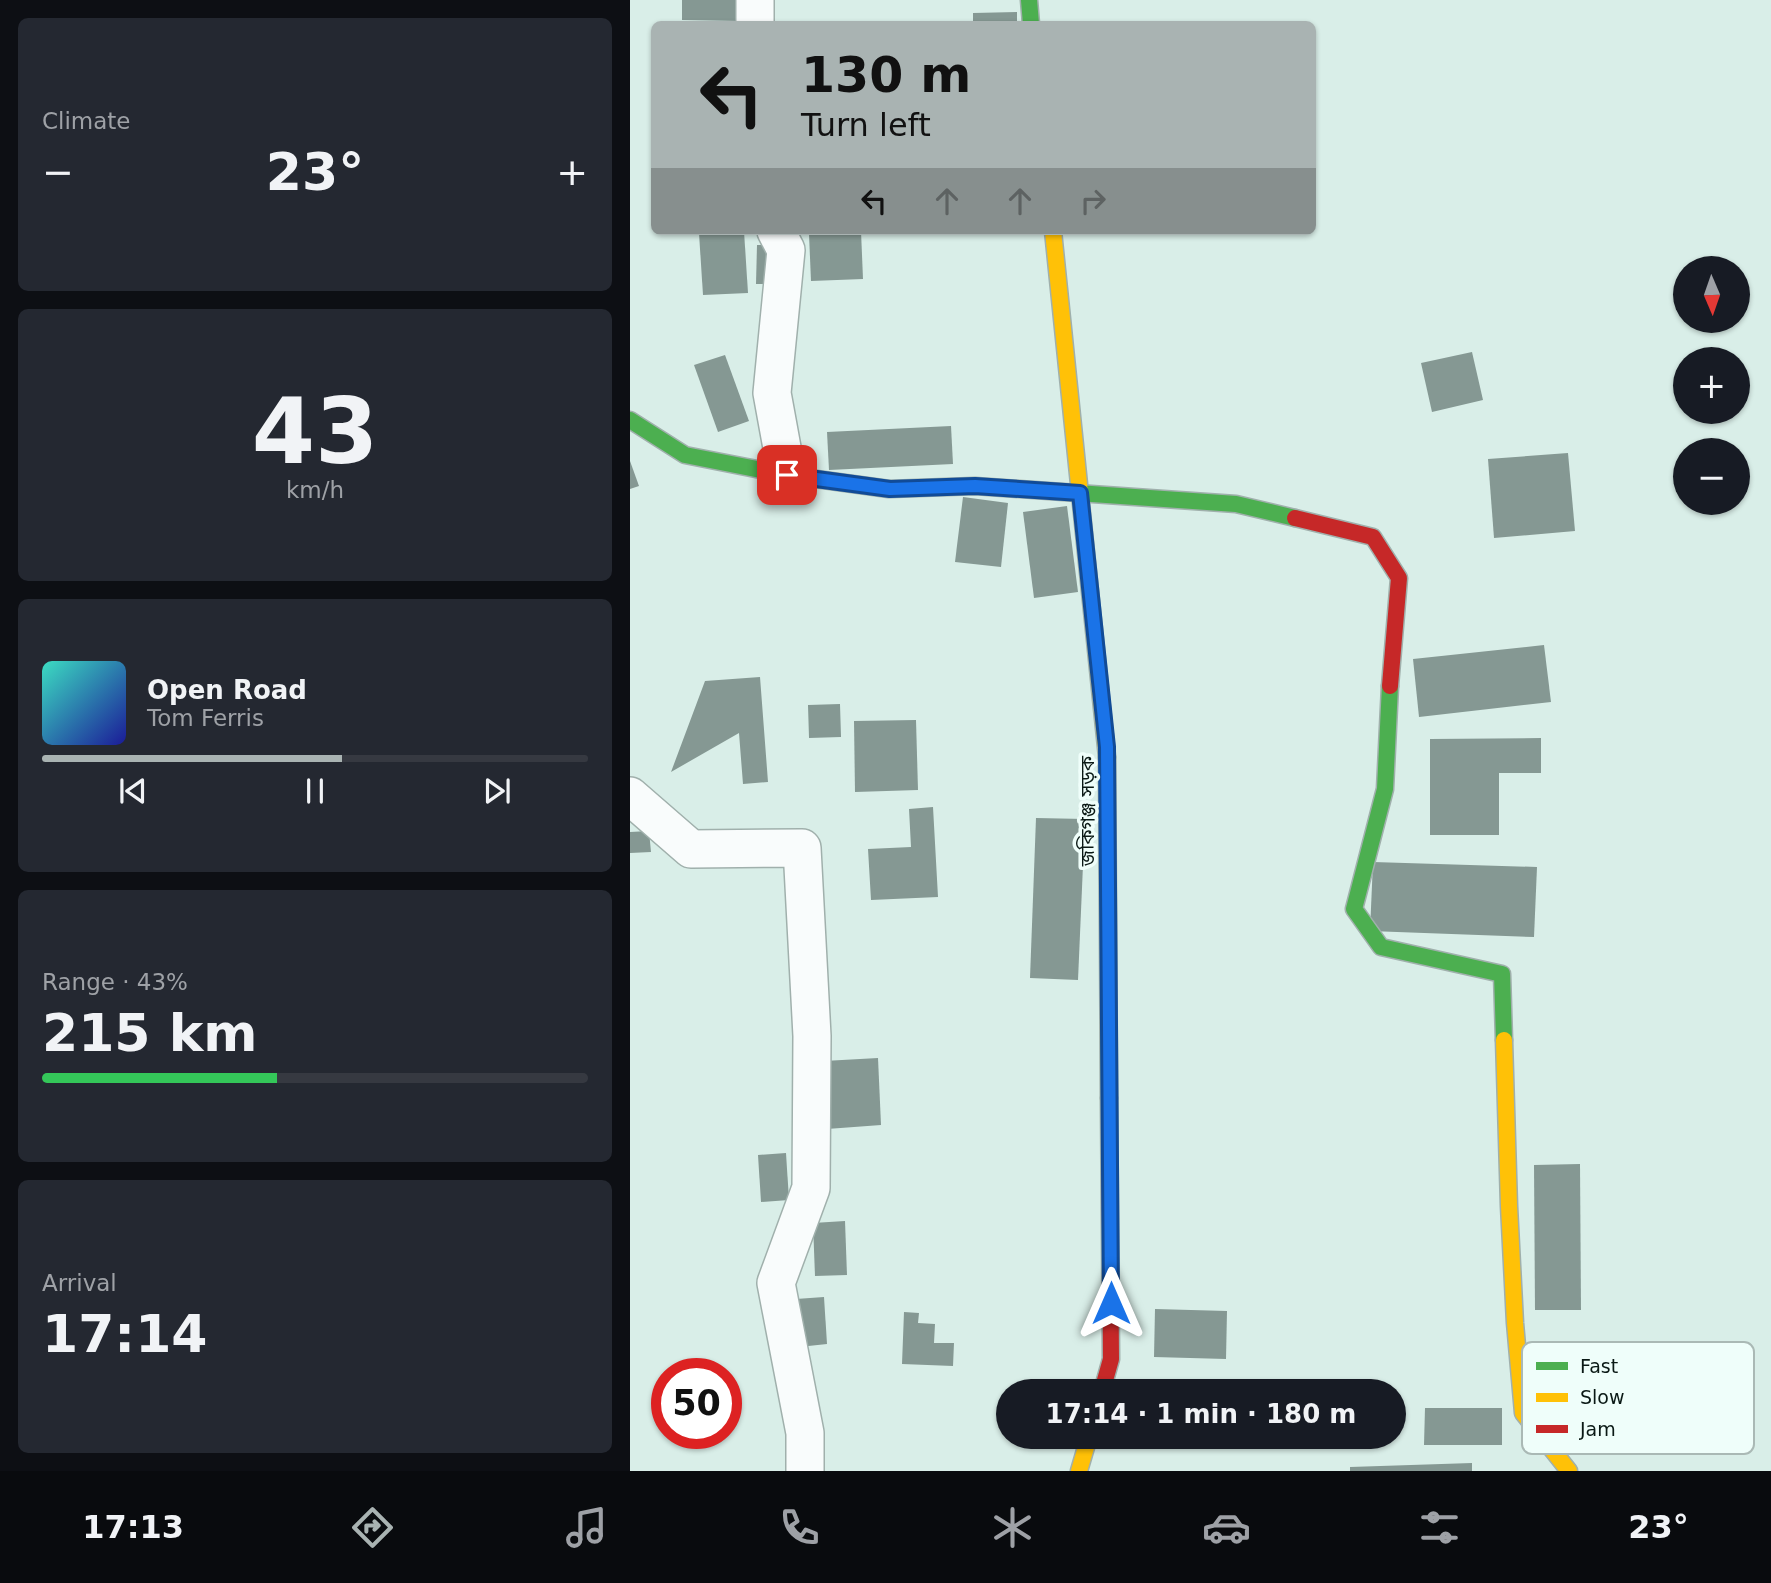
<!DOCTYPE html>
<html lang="en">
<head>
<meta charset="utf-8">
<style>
  :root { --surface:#171b24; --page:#242831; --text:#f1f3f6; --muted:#9ea1a6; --line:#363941; --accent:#a9b3b2 }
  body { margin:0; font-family:"DejaVu Sans","Noto Sans Bengali",sans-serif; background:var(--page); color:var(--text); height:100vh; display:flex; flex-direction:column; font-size:26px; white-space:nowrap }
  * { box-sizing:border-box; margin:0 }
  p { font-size:23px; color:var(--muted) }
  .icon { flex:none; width:38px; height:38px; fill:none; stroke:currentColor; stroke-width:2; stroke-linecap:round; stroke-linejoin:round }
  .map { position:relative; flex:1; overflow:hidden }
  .drawer { display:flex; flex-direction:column; gap:18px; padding:18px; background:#0d0f14; width:630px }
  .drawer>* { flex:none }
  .guide { position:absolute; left:21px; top:21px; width:665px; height:214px; border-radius:10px; box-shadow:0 2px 5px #0004; background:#a9b3b2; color:#111; overflow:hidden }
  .needle { width:46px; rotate:178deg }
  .tools { position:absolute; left:1043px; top:256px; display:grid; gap:14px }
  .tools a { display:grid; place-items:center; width:77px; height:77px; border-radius:50%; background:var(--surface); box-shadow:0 2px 5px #0004; font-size:35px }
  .speed { position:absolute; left:21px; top:1358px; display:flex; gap:14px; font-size:35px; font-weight:700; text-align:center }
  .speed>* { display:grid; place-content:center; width:91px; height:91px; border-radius:50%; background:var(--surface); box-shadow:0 2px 5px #0004; line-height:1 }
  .speed .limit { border:10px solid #d22; background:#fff; color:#111 }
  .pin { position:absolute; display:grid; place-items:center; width:60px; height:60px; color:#fff; margin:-30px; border-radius:14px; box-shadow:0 4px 10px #0006 }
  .me { position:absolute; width:77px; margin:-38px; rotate:0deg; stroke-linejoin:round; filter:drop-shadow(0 0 5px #0008) }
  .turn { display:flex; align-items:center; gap:24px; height:147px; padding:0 35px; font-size:32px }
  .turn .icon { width:91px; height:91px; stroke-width:2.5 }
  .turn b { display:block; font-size:49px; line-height:60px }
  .lanes { display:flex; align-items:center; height:66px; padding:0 35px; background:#0003; justify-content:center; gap:35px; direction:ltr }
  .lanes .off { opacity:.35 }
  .big { font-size:52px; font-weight:800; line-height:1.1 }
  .drawer .widget { flex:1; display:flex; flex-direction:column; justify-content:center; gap:10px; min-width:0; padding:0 24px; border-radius:10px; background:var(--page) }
  .drawer .dial { align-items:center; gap:0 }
  .dial b { font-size:91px; line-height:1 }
  .song { display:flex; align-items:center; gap:21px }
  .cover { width:84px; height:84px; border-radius:10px; background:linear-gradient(135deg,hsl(170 70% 55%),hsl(240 70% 35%)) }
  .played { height:7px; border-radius:4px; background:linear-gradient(90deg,var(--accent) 55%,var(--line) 55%) }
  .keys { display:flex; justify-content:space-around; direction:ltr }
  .heat { display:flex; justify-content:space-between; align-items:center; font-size:38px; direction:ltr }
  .charge { height:10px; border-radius:5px; background:linear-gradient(90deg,#34c759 43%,var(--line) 0) }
  .trip { position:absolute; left:366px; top:1379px; width:410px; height:70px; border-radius:35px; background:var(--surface); box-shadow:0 2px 5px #0004; font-weight:800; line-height:70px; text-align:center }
  .tabs { display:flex; height:112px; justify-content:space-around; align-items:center; background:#090b0e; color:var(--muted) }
  .tabs .icon { width:49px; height:49px }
  .tabs .on { color:var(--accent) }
  .tabs b { font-size:32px; color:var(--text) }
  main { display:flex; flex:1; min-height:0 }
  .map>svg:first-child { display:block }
</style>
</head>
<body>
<main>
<section class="drawer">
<div class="widget"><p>Climate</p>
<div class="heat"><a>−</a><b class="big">23°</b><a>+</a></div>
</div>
<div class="widget dial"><b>43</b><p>km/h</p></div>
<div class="widget">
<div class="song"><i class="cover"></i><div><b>Open Road</b><p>Tom Ferris</p></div></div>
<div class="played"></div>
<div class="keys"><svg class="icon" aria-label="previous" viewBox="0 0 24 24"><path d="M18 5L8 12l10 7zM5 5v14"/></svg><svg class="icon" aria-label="pause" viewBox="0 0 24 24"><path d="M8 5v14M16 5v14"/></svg><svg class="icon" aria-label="next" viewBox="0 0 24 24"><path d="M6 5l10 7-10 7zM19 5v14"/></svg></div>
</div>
<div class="widget"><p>Range · 43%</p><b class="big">215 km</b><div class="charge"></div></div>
<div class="widget"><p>Arrival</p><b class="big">17:14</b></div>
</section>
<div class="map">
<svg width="1141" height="1471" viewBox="0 0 1141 1471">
  <rect width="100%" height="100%" fill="#d9eee8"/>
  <g fill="#859893">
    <path d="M52 0H112V21L52 20Z"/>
    <path d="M387 12V24H343V13Z"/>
    <path d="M114 231 118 293 73 295 69 233Z"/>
    <path d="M231 231 233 279 181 281 179 234Z"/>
    <path d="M127 245H147V284H126Z"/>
    <path d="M842 352 853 400 802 412 791 363Z"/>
    <path d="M95 355 119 421 88 432 64 365Z"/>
    <path d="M321 426 323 464 199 470 197 432Z"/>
    <path d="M938 453 945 531 864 538 858 459Z"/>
    <path d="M0 461 9 486 0 489Z"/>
    <path d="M333 497 378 503 371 567 325 562Z"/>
    <path d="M437 506 448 592 404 598 393 512Z"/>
    <path d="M914 645 921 702 789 717 783 659Z"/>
    <path d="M130 677 138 782 113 784 109 733 41 772 75 681Z"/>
    <path d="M210 704 211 737 179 738 178 705Z"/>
    <path d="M286 720 288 790 225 792 224 721Z"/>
    <path d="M911 738V773H869V835H800V739Z"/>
    <path d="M303 807 308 897 241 900 238 849 281 847 279 809Z"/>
    <path d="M406 818 455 819 448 980 400 978Z"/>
    <path d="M19 831 21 852 0 853V832Z"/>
    <path d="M743 862 907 867 904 937 740 931Z"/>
    <path d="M248 1058 251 1125 197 1129 194 1061Z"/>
    <path d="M156 1153 159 1200 131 1202 128 1155Z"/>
    <path d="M950 1164 951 1310H905L904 1165Z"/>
    <path d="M215 1221 217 1275 185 1276 183 1223Z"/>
    <path d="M194 1297 197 1344 169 1347 166 1299Z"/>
    <path d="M525 1309 597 1311 596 1359 524 1357Z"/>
    <path d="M274 1312 289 1313 288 1323 305 1324 304 1343H324L323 1366 272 1364Z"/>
    <path d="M795 1408H872V1445H794Z"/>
    <path d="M842 1463V1471H720V1467Z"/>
  </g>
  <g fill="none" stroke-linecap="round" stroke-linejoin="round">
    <g stroke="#a0b0ac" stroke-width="40">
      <g id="street">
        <path d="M125 0V24"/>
        <path d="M146 231 156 250 142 393 157 475"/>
        <path d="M0 796 61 849 172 848 182 1036 181 1188 146 1283 175 1433V1471"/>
      </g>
    </g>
    <g stroke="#a0b0ac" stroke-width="19">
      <g id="fast">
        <path d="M399 0 401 24"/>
        <path d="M0 420 55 455 157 475 259 489 345 486 606 504 665 518"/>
        <path d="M760 686 755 789 724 909 751 947 872 974 874 1040"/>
        <path d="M477 757 479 1098"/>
      </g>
    </g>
    <g stroke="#a0b0ac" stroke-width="19">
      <g id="slow">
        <path d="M423 231 477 757"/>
        <path d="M874 1040 879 1206 885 1323 893 1413 939 1471"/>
        <path d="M449 1471 459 1437"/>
      </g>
    </g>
    <g stroke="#a0b0ac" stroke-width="19">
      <g id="jam">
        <path d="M665 518 743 537 769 578 760 686"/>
        <path d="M472 1391 481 1359 479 1098"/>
      </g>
    </g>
    <use href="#street" stroke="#f9fcfc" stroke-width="37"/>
    <use href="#fast" stroke="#4caf50" stroke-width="16"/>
    <use href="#slow" stroke="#ffc107" stroke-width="16"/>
    <use href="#jam" stroke="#c62828" stroke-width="16"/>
  </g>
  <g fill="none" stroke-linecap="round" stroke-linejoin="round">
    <g stroke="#114b97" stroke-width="18">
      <path id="route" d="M157 475 260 489 345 486 450 493 477 747 481 1303"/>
    </g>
    <use href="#route" stroke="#1a73e8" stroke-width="12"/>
  </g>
  <g text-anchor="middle" stroke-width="7" stroke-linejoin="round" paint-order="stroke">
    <g font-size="19" fill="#0a1915" stroke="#effefa">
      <text transform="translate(457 811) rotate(-90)" y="7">জকিগঞ্জ সড়ক</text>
    </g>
  </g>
  <rect x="892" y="1342" width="232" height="112" rx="10" fill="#effefa" stroke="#aab9b5" stroke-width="2"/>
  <rect x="906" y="1362" width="32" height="8" fill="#4caf50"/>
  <rect x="906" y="1393" width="32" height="9" fill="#ffc107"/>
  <rect x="906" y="1425" width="32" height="8" fill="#c62828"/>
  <g font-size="19" fill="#0a1915">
    <text x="950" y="1373">Fast</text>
    <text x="950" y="1404">Slow</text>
    <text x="950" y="1436">Jam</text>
  </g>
</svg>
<div class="tools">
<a><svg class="needle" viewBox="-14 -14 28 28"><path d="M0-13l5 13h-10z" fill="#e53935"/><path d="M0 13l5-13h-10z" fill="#9ea1a6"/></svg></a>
<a>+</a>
<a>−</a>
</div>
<div class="speed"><div class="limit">50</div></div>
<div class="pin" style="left:157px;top:475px;background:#d93025"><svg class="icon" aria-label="arrive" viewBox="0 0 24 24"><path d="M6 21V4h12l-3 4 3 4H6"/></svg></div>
<svg class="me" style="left:481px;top:1303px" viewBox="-20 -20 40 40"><path d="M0-17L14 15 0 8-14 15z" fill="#1a73e8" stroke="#fff" stroke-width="4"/></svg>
<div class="trip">17:14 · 1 min · 180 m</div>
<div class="guide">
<div class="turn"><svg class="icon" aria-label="left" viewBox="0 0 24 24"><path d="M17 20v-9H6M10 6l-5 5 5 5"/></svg><div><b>130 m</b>Turn left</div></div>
<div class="lanes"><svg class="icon" aria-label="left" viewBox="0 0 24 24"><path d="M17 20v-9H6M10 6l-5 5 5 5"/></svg><svg class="icon off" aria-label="ahead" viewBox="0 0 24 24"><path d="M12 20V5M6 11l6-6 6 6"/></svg><svg class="icon off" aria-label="ahead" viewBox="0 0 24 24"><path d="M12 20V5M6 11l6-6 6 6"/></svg><svg class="icon off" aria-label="right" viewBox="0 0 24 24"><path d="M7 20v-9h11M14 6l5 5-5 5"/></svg></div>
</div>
</div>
</main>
<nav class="tabs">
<b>17:13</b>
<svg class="icon on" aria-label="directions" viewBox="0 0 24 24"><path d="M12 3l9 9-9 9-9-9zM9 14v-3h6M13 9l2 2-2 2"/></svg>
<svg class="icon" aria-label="music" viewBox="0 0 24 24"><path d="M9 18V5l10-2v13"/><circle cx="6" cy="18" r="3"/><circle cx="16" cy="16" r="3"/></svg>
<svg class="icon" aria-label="phone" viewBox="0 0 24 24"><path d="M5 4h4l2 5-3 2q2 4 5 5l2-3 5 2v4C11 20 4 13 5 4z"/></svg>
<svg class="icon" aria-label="climate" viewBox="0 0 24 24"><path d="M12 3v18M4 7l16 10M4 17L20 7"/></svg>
<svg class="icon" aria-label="car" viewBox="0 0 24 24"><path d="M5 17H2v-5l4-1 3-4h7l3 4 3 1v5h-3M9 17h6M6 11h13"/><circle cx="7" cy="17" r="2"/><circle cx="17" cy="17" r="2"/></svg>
<svg class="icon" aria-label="filters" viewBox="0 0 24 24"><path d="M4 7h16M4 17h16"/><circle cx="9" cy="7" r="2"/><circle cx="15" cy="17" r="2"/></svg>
<b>23°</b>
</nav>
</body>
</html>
